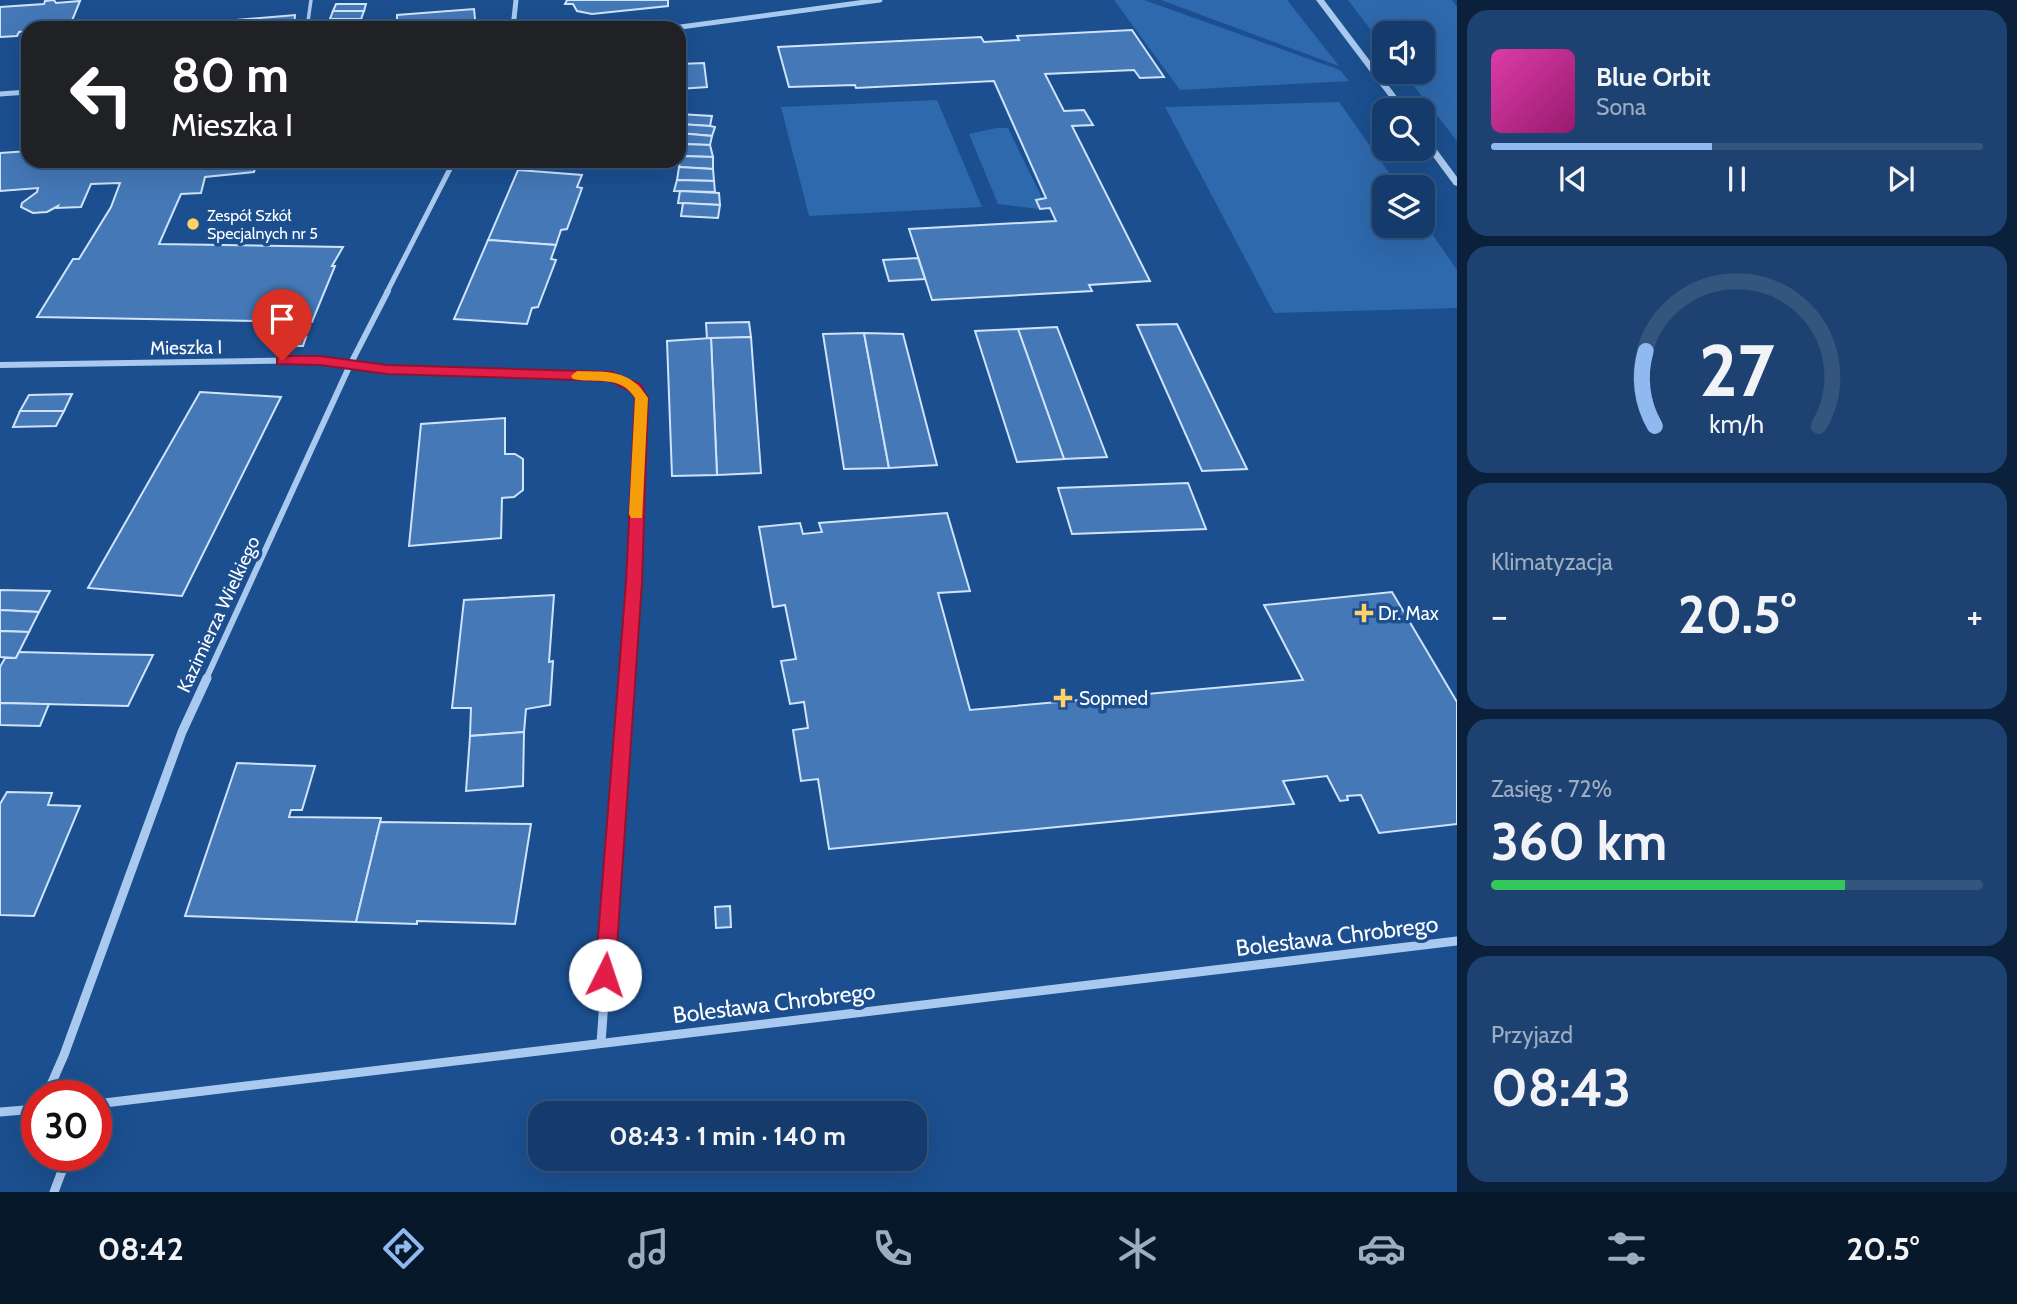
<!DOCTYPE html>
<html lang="pl">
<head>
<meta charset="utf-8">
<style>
  :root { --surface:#143b6b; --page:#1d4271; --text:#f1f3f6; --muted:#9dadc1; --line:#33557e; --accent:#90b9f0 }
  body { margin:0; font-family:Cabin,sans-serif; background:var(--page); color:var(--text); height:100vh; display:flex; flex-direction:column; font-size:26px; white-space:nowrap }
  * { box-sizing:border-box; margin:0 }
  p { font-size:23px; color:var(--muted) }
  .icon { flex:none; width:38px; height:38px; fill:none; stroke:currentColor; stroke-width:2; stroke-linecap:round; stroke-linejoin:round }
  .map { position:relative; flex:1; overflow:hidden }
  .drawer { display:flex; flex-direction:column; gap:10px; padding:10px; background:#0b203b; width:560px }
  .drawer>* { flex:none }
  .banner { position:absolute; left:21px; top:21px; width:665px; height:147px; border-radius:21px; box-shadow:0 7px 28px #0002,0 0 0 2px var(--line); background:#202124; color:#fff; overflow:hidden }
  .tools { position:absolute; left:1372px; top:21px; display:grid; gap:14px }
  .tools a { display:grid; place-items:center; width:63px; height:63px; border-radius:14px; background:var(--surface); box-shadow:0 7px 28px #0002,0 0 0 2px var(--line); font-size:35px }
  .speed { position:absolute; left:21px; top:1080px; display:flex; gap:14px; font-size:35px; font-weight:700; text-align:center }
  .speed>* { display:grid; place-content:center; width:91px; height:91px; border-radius:50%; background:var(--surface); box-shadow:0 7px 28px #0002,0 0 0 2px var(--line); line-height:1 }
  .speed .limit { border:10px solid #d22; background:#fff; color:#111 }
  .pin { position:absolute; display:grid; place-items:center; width:60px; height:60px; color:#fff; margin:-72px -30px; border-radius:50% 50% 50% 0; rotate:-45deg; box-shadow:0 0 7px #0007 }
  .pin .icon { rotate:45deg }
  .me { position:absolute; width:77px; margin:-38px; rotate:4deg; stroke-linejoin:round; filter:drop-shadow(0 0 5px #0008) }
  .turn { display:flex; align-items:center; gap:24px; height:147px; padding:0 35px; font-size:32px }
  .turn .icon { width:91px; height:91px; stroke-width:2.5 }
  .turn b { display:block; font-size:49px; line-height:60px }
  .big { font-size:52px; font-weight:700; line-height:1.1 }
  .drawer .widget { flex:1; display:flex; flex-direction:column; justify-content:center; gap:10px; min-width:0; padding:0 24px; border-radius:21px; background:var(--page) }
  .drawer .dial { align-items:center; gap:0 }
  .dial svg { height:182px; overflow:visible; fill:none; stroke:var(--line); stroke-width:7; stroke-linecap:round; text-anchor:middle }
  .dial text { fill:var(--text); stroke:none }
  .song { display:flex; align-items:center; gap:21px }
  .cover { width:84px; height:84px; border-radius:10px; background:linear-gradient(135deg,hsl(320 70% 55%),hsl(320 70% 35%)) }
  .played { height:7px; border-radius:4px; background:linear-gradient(90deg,var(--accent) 45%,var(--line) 45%) }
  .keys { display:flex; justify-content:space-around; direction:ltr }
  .heat { display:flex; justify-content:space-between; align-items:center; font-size:38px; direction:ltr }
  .charge { height:10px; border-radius:5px; background:linear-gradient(90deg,#34c759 72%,var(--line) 0) }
  .trip { position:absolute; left:528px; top:1101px; width:399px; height:70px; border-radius:21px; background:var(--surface); box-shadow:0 7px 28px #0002,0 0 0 2px var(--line); font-weight:700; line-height:70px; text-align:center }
  .tabs { display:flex; height:112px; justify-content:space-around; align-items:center; background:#08182b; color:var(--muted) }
  .tabs .icon { width:49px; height:49px }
  .tabs .on { color:var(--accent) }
  .tabs b { font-size:32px; color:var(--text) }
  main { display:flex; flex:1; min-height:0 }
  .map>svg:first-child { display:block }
</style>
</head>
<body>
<main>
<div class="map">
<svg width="1457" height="1192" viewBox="0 0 1457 1192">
  <rect width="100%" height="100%" fill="#1b4f8f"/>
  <g fill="#2e69ad">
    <path d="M1114 0H1144L1340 70 1349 81 1180 90Z"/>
    <path d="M1161 0H1287L1339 66Z"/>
    <path d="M1348 0H1452L1457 7V141L1403 72H1423V33H1384V47Z"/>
    <path d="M937 100 982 207 809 216 781 107Z"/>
    <path d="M1339 102 1399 187H1384V226H1423V221L1457 270V308L1274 313 1165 107Z"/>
    <path d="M996 128H1008L1042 198 1035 200 1039 209 998 204 969 134Z"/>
  </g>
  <g fill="#4478b7" stroke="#cfe3fa" stroke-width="2">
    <path d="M54 0 56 3 80 1 69 28H28V31L19 32 17 36 0 37V7L44 4 45 1Z"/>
    <path d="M567 0H668V6L592 14 577 11 573 4H565Z"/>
    <path d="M336 4H366L364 11H333Z"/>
    <path d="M474 9 476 28H397V15Z"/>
    <path d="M333 11H364L361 19H330Z"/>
    <path d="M295 15 294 28H143Z"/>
    <path d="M330 19H361L358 26 327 27Z"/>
    <path d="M1132 30 1164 77 1140 78 1134 70 1045 74 1064 111 1084 110 1093 125 1072 126 1150 281 1089 285 1092 291 932 300 909 229 1056 221 1050 208 1040 209 1036 200 1046 198 994 81 856 88 855 85 789 87 778 47 981 37 984 42 1019 40 1017 36Z"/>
    <path d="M704 63 707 87 679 89V64Z"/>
    <path d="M679 114 712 116 710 126 679 124Z"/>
    <path d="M680 124 710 126 715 127 712 136 679 133Z"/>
    <path d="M679 133 712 136 710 145 683 144 679 143Z"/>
    <path d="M683 144 710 145 713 157 681 156Z"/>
    <path d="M28 151V161H257L254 172 205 177 201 193 181 194 159 244 343 247 332 266H335L312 322 37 317 73 259H79L111 207 120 183 91 184 81 207 57 208 58 206 47 212 33 213 21 207 22 203 37 192 38 188 0 191V153Z"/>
    <path d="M681 156 713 157V169L679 167Z"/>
    <path d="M679 167 713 169 714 181 677 180Z"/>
    <path d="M518 170 582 175 577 187 582 188 567 229 561 230 556 245 488 240Z"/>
    <path d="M677 180 714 181 715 192 674 191Z"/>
    <path d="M680 191 719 193 720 205 678 203Z"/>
    <path d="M683 203 720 205 718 218 681 216Z"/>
    <path d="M488 240 556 245 551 259 556 260 538 307 532 308 527 324 454 319Z"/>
    <path d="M918 258 925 279 889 281 883 260Z"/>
    <path d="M749 322 751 337 707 339 706 323Z"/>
    <path d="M1177 324 1247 469 1202 471 1137 325Z"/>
    <path d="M1057 327 1107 457 1064 459 1018 329Z"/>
    <path d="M1018 329 1064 459 1017 462 975 331Z"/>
    <path d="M864 333 889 468 844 469 823 334Z"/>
    <path d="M864 333 903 334 937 465 889 468Z"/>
    <path d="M291 337H306L303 346H288Z"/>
    <path d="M751 337 761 473 717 475 711 338Z"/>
    <path d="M711 338 717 475 672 476 667 341Z"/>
    <path d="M200 392 281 397 182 596 88 588Z"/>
    <path d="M72 394 64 411H20L29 395Z"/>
    <path d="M20 411H64L56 426 13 427Z"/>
    <path d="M505 418V454H515L523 459V490L514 497 502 498 501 538 409 546 421 424Z"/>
    <path d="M1188 483 1206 529 1072 534 1058 488Z"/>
    <path d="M947 513 970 591 938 593 970 710 1303 680 1264 605 1392 592 1457 702V824L1379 833 1361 795 1347 796 1348 800 1340 801 1327 776 1283 781 1294 804 829 849 818 779 801 781 793 730 808 728 804 702 790 704 781 661 796 659 785 605 773 607 759 527 800 523 803 534 822 532 819 523Z"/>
    <path d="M0 590 50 591 39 612 0 610Z"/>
    <path d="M554 595 549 662 553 661 550 705 526 709 524 732 470 736 471 708H452L464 600Z"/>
    <path d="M0 610 39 612 29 632 0 631Z"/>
    <path d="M0 631 29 632 16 658 0 657Z"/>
    <path d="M19 652 98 654 153 655 128 706 0 703V667L5 658H16Z"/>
    <path d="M0 703 44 704H49L40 726 0 725Z"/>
    <path d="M524 732 523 786 466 791 470 736Z"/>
    <path d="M237 763 315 766 302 810H291L289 817 381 818 356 922 185 916Z"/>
    <path d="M7 792 52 793 48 805 80 806 34 916 0 915V804Z"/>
    <path d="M380 822 531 824 515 924 417 921V924L356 922Z"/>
    <path d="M730 906 731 927 716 928 715 907Z"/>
  </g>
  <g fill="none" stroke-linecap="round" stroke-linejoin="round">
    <path stroke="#a9c9ee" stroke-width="3.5" d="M307 28 311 0"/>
    <g stroke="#a9c9ee" stroke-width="5">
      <path d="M513 28 516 0"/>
      <path d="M673 28 880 0"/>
      <path d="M0 94 28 92"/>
      <path d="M387 292 454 161"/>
    </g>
    <g stroke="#a9c9ee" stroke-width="6">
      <path d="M0 365 320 360 387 370 612 377 635 387 642 398 627 679"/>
      <path d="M206 679 350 365 388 291"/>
    </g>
    <g stroke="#a9c9ee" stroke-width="9">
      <path d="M601 1043 627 678"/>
      <path d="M46 1096 64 1055 182 732 207 678"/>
      <path d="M96 1104 1457 941"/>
      <path d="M0 1112 37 1109"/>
      <path d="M54 1192 68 1155"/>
    </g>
    <g fill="#a9c9ee" fill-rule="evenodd">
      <path d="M1316 0H1324L1407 110H1399Z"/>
      <path d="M1423 135H1426L1457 177V186L1454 185 1423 143Z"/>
    </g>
  </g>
  <path fill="#e11d48" stroke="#92132f" stroke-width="2" d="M282 356H320L387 365 612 372 640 384 648 398 642 582 615 975 612 982 605 985 598 982 595 975 626 582 635 398 630 391 610 381 387 374 320 365 277 364V358Z"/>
  <path fill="#f59e0b" d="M577 371C608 372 630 369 648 398L642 518H631L629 514 635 398C620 374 596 384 573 379L571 376Z"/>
  <g fill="#ffd166" stroke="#1b4f8f" stroke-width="2.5">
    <circle cx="193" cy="224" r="7"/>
    <path d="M1360.5 602.5h7v7h7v7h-7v7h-7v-7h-7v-7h7z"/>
    <path d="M1059.5 687.5h7v7h7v7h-7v7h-7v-7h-7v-7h7z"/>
  </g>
  <g text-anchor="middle" stroke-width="7" stroke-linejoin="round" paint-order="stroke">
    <g font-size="16" fill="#fff" stroke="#1b4f8f" text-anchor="start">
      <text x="207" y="221">Zespół Szkół<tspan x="207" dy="18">Specjalnych nr 5</tspan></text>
    </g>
    <g font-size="19" fill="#fff" stroke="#1b4f8f">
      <text transform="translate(186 347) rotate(-1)" y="7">Mieszka I</text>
      <text transform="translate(218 614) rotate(-65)" y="7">Kazimierza Wielkiego</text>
    </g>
    <g font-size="19" fill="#fff" stroke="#1b4f8f" text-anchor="start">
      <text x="1378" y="620">Dr. Max</text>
      <text x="1079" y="705">Sopmed</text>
    </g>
    <g font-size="23" fill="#fff" stroke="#1b4f8f">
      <text transform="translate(1337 936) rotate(-7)" y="8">Bolesława Chrobrego</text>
      <text transform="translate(774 1003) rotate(-7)" y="8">Bolesława Chrobrego</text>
    </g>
  </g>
</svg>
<div class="tools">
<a><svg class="icon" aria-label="sound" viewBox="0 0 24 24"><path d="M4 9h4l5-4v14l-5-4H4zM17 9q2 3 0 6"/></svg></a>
<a><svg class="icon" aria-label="search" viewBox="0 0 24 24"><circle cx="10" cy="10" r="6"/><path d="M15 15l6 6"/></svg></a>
<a><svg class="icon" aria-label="layers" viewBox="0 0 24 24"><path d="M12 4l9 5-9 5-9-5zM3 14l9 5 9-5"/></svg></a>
</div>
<div class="speed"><div class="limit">30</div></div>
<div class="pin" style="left:282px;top:361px;background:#d93025"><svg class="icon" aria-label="arrive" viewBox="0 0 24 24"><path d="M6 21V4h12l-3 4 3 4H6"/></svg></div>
<svg class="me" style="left:605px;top:975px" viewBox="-20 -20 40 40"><circle r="19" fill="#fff"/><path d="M0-13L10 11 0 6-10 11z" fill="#e11d48"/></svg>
<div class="trip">08:43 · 1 min · 140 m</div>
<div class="banner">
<div class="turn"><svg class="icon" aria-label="left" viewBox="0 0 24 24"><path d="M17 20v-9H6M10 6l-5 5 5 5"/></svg><div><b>80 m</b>Mieszka I</div></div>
</div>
</div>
<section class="drawer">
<div class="widget">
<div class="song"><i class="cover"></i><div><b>Blue Orbit</b><p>Sona</p></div></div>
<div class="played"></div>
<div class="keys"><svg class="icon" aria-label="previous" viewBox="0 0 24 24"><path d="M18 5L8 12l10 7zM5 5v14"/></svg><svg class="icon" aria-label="pause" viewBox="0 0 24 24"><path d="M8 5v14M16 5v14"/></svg><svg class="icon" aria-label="next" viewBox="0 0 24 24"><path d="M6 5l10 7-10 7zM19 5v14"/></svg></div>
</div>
<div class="widget dial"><svg viewBox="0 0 100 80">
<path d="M14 69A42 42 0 1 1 86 69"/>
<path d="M14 69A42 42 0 0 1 10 36" stroke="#90b9f0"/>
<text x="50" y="56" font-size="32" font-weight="700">27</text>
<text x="50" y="72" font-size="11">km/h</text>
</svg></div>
<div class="widget"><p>Klimatyzacja</p>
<div class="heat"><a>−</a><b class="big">20.5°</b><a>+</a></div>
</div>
<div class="widget"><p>Zasięg · 72%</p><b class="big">360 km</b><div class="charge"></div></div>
<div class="widget"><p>Przyjazd</p><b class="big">08:43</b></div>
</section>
</main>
<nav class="tabs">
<b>08:42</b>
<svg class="icon on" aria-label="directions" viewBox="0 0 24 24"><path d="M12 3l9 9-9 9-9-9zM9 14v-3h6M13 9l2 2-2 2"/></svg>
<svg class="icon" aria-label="music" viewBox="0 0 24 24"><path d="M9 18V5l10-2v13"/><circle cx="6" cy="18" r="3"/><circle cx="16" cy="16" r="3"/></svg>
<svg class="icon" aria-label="phone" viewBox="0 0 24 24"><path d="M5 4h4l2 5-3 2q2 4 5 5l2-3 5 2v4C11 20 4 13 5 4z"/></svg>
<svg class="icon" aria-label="climate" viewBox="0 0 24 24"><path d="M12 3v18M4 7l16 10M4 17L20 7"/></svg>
<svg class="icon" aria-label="car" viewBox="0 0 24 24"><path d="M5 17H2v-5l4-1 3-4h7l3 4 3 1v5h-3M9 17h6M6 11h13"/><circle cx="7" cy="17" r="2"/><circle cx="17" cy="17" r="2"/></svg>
<svg class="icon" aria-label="filters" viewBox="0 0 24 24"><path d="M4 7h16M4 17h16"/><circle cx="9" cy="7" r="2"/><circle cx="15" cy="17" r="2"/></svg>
<b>20.5°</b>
</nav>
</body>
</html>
